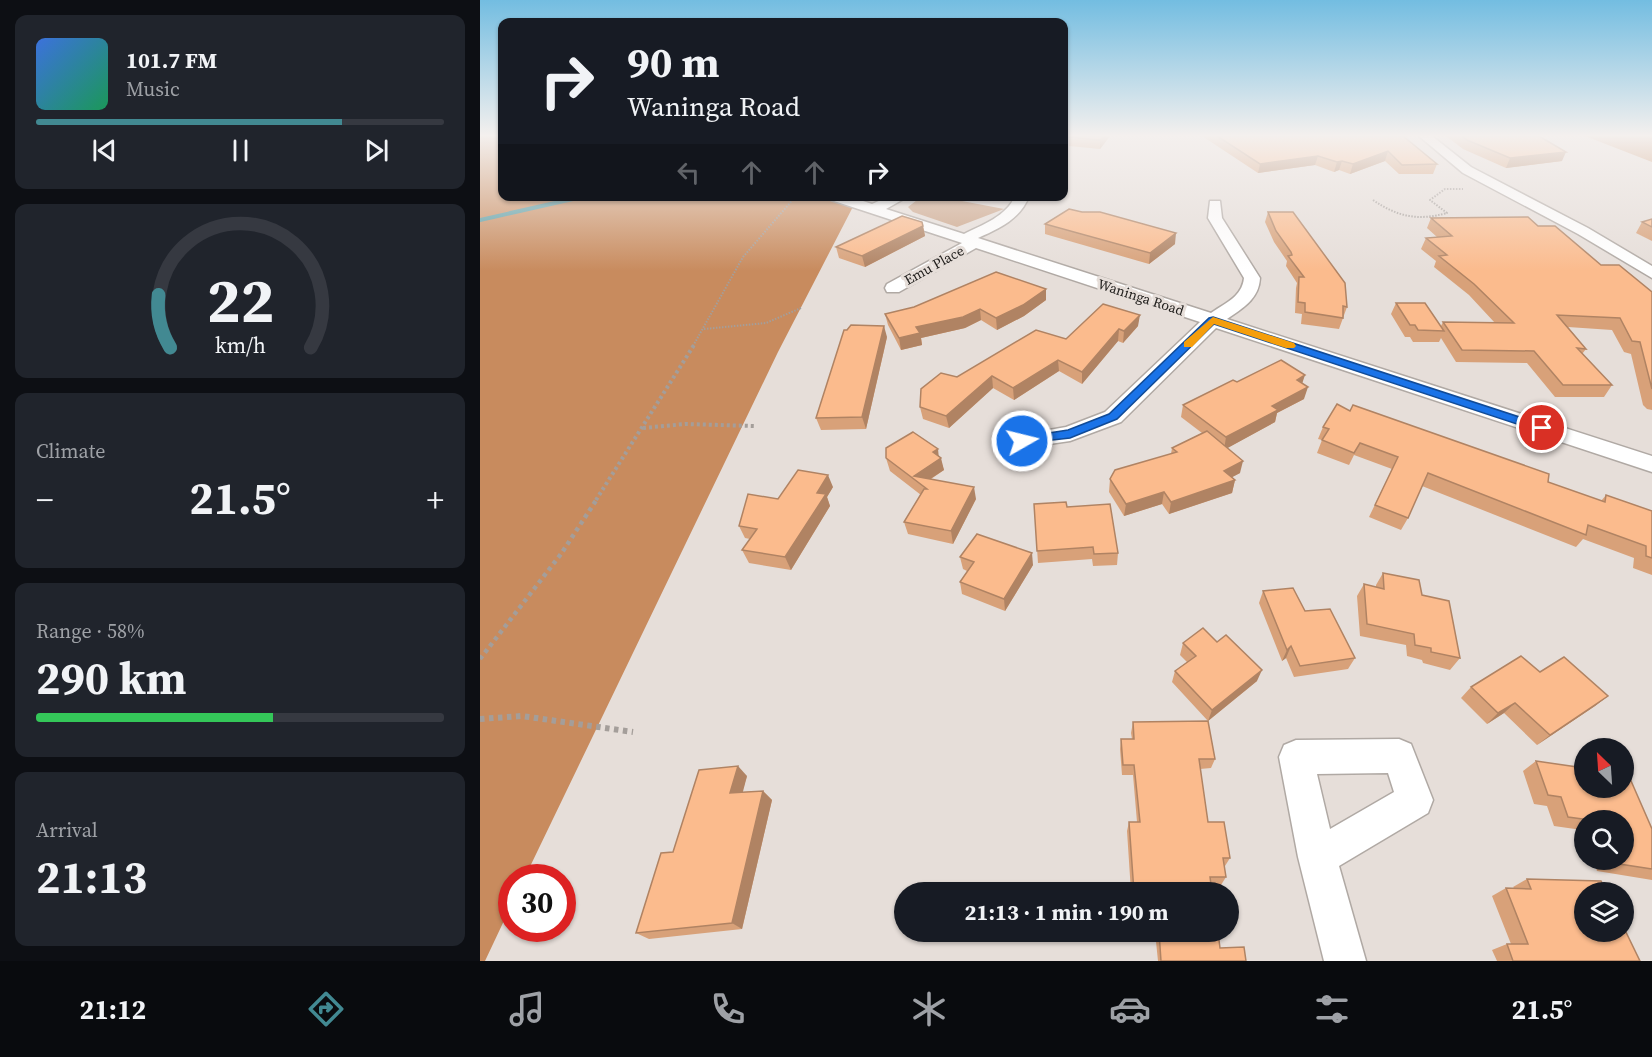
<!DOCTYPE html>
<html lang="en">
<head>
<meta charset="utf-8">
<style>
  :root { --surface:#171b24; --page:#20242c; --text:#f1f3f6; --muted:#9ea1a6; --line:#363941; --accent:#428992 }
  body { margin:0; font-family:"Source Serif 4",serif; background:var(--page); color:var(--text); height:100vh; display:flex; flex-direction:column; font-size:22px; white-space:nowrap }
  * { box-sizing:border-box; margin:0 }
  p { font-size:20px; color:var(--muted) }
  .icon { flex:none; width:33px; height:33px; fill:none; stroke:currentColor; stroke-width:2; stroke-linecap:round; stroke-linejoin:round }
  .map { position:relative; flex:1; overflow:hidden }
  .details { display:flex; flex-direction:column; gap:15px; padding:15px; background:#0d0f14; width:480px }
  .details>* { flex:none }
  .guide { position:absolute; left:18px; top:18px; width:570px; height:183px; border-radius:12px; box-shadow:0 2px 4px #0004; background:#171b24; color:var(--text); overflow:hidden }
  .needle { width:39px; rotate:335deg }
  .fabs { position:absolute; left:1094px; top:738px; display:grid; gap:12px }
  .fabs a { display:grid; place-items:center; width:60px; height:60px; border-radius:50%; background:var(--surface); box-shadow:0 2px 4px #0004; font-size:30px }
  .speed { position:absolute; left:18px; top:864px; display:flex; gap:12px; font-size:30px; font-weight:700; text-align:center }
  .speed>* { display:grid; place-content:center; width:78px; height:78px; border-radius:50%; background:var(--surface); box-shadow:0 2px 4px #0004; line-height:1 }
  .speed .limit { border:9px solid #d22; background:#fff; color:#111 }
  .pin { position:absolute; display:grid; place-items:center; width:51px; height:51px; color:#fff; margin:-26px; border:3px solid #fff; border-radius:50%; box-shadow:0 2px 6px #0007 }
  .me { position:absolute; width:66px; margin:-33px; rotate:82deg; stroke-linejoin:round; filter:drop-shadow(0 0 4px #0008) }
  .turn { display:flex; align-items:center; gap:21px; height:126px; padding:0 30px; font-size:27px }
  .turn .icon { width:78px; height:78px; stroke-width:2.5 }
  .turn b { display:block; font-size:42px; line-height:51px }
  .lanes { display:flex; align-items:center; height:57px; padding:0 30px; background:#0003; justify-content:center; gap:30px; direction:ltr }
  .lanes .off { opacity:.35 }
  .big { font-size:45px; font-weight:700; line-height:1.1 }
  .details .widget { flex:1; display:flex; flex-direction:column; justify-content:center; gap:9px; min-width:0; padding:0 21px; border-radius:12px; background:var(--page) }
  .details .dial { align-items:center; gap:0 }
  .dial svg { height:156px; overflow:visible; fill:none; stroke:var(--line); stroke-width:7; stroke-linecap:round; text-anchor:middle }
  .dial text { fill:var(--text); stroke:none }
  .song { display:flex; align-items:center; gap:18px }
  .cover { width:72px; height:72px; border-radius:9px; background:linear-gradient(135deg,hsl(220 70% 55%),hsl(150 70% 35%)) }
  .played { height:6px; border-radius:3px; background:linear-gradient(90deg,var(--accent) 75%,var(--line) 75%) }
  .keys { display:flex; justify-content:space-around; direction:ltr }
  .heat { display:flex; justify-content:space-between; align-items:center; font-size:33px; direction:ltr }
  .charge { height:9px; border-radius:4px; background:linear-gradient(90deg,#34c759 58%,var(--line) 0) }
  .trip { position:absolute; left:414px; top:882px; width:345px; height:60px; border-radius:30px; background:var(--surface); box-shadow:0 2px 4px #0004; font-weight:700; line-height:60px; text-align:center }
  .tab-bar { display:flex; height:96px; justify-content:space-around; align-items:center; background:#090b0e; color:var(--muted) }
  .tab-bar .icon { width:42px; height:42px }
  .tab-bar .current { color:var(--accent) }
  .tab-bar b { font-size:27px; color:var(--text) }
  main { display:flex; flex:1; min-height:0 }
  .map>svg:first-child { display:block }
</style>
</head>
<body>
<main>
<section class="details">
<div class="widget">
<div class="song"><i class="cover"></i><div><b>101.7 FM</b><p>Music</p></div></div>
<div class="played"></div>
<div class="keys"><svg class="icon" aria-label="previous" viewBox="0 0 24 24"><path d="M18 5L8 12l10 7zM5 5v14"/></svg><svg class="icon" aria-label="pause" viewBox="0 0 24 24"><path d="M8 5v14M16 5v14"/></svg><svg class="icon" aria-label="next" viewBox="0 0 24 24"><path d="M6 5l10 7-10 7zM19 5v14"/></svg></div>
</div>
<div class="widget dial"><svg viewBox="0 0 100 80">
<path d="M14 69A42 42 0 1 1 86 69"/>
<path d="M14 69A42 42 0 0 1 8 42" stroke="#428992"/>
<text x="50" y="56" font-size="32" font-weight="700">22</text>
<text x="50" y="72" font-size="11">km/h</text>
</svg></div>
<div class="widget"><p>Climate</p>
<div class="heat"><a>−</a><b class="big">21.5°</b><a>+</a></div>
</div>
<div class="widget"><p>Range · 58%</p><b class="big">290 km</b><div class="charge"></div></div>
<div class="widget"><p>Arrival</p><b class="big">21:13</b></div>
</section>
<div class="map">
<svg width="1172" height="961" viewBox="0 0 1172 961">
  <rect width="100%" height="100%" fill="#e6ded9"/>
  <path fill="#cba488" d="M461 196V197L524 209 477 227 433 212 428 207 441 197Z"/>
  <g fill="#c88b5e">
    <path d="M0 136H22V196L378 197 298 352 45 877 32 878 31 906 5 961H0Z"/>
    <path d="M1105 136H1172V162Z"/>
  </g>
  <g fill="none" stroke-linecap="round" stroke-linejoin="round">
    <path stroke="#5198a0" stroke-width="4" d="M0 220 106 196"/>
    <g stroke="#b0a9a4" stroke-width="3">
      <g id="minor">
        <path d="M939 136H952L991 167 1108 228 1172 266V278L1098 234 983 173Z"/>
        <path d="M368 196 392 204 410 196H429L406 209 484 234C502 225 527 216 535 196H549C541 219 518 229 498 238L731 313C745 303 762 297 764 278L728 218 730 201H740L742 218 780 278C779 299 763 308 747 319L1172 456V472L736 328 641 422 590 441 542 448 534 446 531 441 534 436 586 427 625 412 720 322 496 248 419 292H407L405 288 407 284 482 243 351 200 349 197Z"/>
        <path d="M919 739 931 744 953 800 948 813 859 866 886 961H844L818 857 799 757 804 745 816 740ZM908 773 914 792 850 829 837 774Z"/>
      </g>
    </g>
    <g stroke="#a49e9a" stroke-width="2" stroke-dasharray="1.5 1.5" stroke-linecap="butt">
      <path d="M893 200C918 217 938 221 967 213L950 200 965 189H983"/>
      <path d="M224 329 286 323 321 308"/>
      <path d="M213 346 263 257 316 196"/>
    </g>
    <g stroke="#a49e9a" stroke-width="4" stroke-dasharray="3 3" stroke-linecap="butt">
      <path d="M163 428 205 424 274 426"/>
      <path d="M116 500 214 345"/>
    </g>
    <path stroke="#a49e9a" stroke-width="4.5" stroke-dasharray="4 4" stroke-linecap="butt" d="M0 659 81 554 117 499"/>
    <path stroke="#a49e9a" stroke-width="6" stroke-dasharray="4.5 4.5" stroke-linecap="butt" d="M0 719 42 716 153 732"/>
    <use href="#minor" fill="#fff" fill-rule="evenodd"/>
  </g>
  <g fill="#d8a179">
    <path d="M630 136 620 149 589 146V137Z"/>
    <path d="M722 136H923L957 164 953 174H919L905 161 870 174 859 170 854 172 835 165 778 173Z"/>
    <path d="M966 136H1059L1082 161 1026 168 983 149Z"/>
    <path d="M788 212 867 307 859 329 821 324 822 314 815 313 816 288 817 283 806 266 807 261 794 242 785 222Z"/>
    <path d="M951 218 1058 226 1121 265 1172 292V410L1167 409 1163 405 1151 354 1144 352 1132 330 1088 327 1106 349 1102 354 1132 385 1124 397H1075L1047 363 976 362 961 338 959 342H933L930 337H925L911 314 916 303 961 326 963 322 1015 323 989 295 954 267 956 261 941 249 946 238 957 237 947 228Z"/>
    <path d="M1172 219V241L1156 233 1162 222Z"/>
    <path d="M565 224 695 244 669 264 565 234Z"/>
    <path d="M443 226 445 236 385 267 359 258 356 247Z"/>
    <path d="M566 300 544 316 517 330 501 320 485 328 441 338 442 345 421 350 408 325 405 314Z"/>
    <path d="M658 326 643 343 638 341 602 384 579 371 534 400 513 388 469 428 443 419 440 407 477 377 586 339Z"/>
    <path d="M407 337 386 429 341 430 336 418Z"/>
    <path d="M757 382 823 383 824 399 797 413 795 422 747 448 760 473 752 477 755 480 752 493 689 514 682 504 644 516 629 492 630 479 691 454 692 448 722 433 701 417 703 405Z"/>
    <path d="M870 411 1121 501 1126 495 1172 511V575L1153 568 1154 558 1103 539 1096 547 942 486 928 518 921 530 889 517 912 469 874 455 869 465 837 453 842 440 838 439 843 427Z"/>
    <path d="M459 456 464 470 451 479 496 499 473 544 428 534 424 522 441 495 410 471 406 458Z"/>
    <path d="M353 487 347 497 350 506 311 570 269 563 262 550 270 539 265 538 259 526 298 499Z"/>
    <path d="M554 504 587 507 638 553 637 565 613 566 612 559 558 563Z"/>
    <path d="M480 557 553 565 525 611 482 594 480 582 487 571 483 569Z"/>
    <path d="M903 573 942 595 980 658 970 670 943 663 942 660 927 656 926 645 880 636 877 596 884 584 896 587V585Z"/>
    <path d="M783 591 825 611 875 658 868 669 814 677 806 658 802 661 779 603Z"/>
    <path d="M703 643 777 681 728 721 692 682 695 671 707 662 700 655Z"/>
    <path d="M991 687 1128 696 1115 706 1057 745 1024 713 1007 724 981 698Z"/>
    <path d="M653 722 735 759 731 768 720 769 728 822 750 858 745 866H744L746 877 741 885H731L732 892H651L647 831 649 822H657L653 775H642L640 749 641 739H652L651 733Z"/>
    <path d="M1056 761 1172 829V880L1117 871 1113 860H1143V820H1104V837L1102 830 1074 826 1067 806 1054 804 1043 771Z"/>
    <path d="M267 776 262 792 283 791 292 800 262 929 169 939 156 933 193 852Z"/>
    <path d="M1047 879 1160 961H1017L1012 950 1027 944H1031L1012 896 1026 888H1034L1033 887Z"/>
    <path d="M675 932H738L740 948 766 961H678Z"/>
  </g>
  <g fill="#b08363">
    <path d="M624 136H630L620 149V140Z"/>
    <path d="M908 151 905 161 870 174 873 164Z"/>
    <path d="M1086 152 1082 161 1026 168 1030 158Z"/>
    <path d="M838 156 835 165 778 173 780 164Z"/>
    <path d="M862 161 859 170 854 172 857 162Z"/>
    <path d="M443 226 445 236 385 267 382 256Z"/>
    <path d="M696 233 695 244 669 264 670 253Z"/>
    <path d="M566 289V300L544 316 517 330 516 318Z"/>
    <path d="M500 309 501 320 485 328 441 338 442 345 421 350 419 338 436 327Z"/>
    <path d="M660 315 658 326 643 343 644 331Z"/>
    <path d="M404 326 407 337 386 429 382 417Z"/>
    <path d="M639 329 638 341 602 384V372Z"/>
    <path d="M578 360 579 371 534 400 533 388Z"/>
    <path d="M825 375 821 387 817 380Z"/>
    <path d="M512 376 513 388 469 428 466 416Z"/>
    <path d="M828 387 824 399 797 413 795 422 744 450 746 437 792 406Z"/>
    <path d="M458 449 459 459 461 458 464 470 441 485 434 476 453 452Z"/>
    <path d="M763 461 760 473 741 483 744 471Z"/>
    <path d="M348 475 353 487 347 497 350 506 311 570 305 557 337 493Z"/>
    <path d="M755 480 752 493 689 514 691 502Z"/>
    <path d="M494 487 496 499 473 544 471 531Z"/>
    <path d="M684 492 682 504 644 516 646 504Z"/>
    <path d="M552 553 553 565 525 611 524 599Z"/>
    <path d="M811 646 806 658 802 661 807 650Z"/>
    <path d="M782 670 777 681 728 721 732 710Z"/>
    <path d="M1128 696 1115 706 1057 745 1070 735Z"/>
    <path d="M1035 703 1024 713 1007 724 1018 713Z"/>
    <path d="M258 766 267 776 260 803 250 793Z"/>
    <path d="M283 791 292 800 262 929 252 923Z"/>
  </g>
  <g fill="#fbbb8d" stroke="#b08363" stroke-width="1.5">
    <path d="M590 136H624L620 140 589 137Z"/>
    <path d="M737 136H923L957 164 922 165 908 151 873 164 862 161 857 162 838 156 780 164Z"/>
    <path d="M982 136H1059L1086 152 1030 158 987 140Z"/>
    <path d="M589 209 602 212H620L696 233 670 253 565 224Z"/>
    <path d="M788 212H813L865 283 867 307 863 306V318L825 312V303L818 302 819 277H824L808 256 812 255 811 252 796 231Z"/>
    <path d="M422 216 442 222 443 226 382 256 356 247Z"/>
    <path d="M1048 217 1058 226H1075L1121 265H1139L1172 292V389L1160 342 1152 341 1140 318 1077 315 1106 349 1097 348 1132 385H1083L1054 351 982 350 963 322 1034 323 994 284 959 256 967 255 946 238 972 236 951 218Z"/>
    <path d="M1172 219V227L1162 222Z"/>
    <path d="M516 272 566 289 543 305 516 318 500 309 483 317 436 327 440 333 419 338 405 314 434 307Z"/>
    <path d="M916 303H945L964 331 938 330 935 325H930Z"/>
    <path d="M623 304 660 315 644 331 639 329 602 372 578 360 533 388 512 376 466 416 440 407 441 389 461 373 477 377 556 330 586 339Z"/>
    <path d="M371 325 404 326 382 417 336 418 364 330H367Z"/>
    <path d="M801 360 825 375 817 380 828 387 792 406 798 410 746 437 703 405 753 380 757 382Z"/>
    <path d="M857 404 870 411 873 405 1069 474 1068 482 1125 502 1126 495 1172 511V558L1166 556V546L1108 525 1106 535 948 473 928 518 895 505 918 457 880 443 874 453 842 440 849 429 843 427Z"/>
    <path d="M727 431 763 461 744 471 755 480 691 502 684 492 646 504 630 479 635 470 697 452 692 448Z"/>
    <path d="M433 432 458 449 453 452 461 458 434 476 494 487 471 531 424 522 444 489H447L406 458V448Z"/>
    <path d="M318 470 348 475 337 493 346 494 305 557 262 550 277 529 259 526 268 494 298 499Z"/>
    <path d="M586 502 587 507 630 504 638 553 614 554 613 547 557 551 554 504Z"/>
    <path d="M497 534 552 553 524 599 480 582 494 562 480 557Z"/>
    <path d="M903 573 939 580 942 595 969 601 980 658 951 652V648L935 645 934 634 887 624 884 584 904 589Z"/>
    <path d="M813 588 825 611 850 609 875 658 820 666 811 646 807 650 783 591Z"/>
    <path d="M723 628 737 642 746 635 782 670 732 710 695 671 716 656 703 643Z"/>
    <path d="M1041 656 1060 672 1084 657 1128 696 1070 735 1035 703 1018 713 991 687Z"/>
    <path d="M728 721 735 759H719L728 822H744L750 858H743L746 877H730L732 892H654L649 822H660L654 765H643L641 739H654L653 722Z"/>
    <path d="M1056 761 1104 768V788H1143V774H1148L1172 829V869L1133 863 1132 860H1143V820H1110L1088 817 1081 797 1068 795Z"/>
    <path d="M258 766 250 793 283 791 252 923 156 933 181 853 193 852 219 770Z"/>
    <path d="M1047 879 1121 881 1127 892H1104V932H1143V926L1160 961H1033L1027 944H1048L1026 888 1051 889Z"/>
    <path d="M679 932H738L740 948 764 947 766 961H681Z"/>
  </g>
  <linearGradient id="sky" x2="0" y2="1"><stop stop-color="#73bde1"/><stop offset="0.5" stop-color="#f4f0ee"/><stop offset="1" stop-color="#f4f0ee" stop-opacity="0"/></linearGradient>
  <rect width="1172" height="271" fill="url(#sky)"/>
  <path fill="#1a73e8" stroke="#114b97" stroke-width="1.5" d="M733 317 1067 426 1068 428 1062 432 1058 431 734 324 637 419 590 438 537 444 535 441 537 438 588 430 629 414 729 318Z"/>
  <path fill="#f59e0b" d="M733 317 814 343 816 346 814 348H806L734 324 712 347H704V342Z"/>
  <g text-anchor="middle" stroke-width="6" stroke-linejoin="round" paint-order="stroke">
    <g font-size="14" fill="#22201e" stroke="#e6ded9">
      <text transform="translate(454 265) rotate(-29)" y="5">Emu Place</text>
      <text transform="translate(661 297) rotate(18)" y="5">Waninga Road</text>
    </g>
  </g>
</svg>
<div class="fabs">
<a><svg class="needle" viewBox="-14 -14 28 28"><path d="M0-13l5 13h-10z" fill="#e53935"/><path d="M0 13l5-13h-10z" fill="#9ea1a6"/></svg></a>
<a><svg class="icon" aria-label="search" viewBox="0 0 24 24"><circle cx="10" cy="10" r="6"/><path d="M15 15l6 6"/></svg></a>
<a><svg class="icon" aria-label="layers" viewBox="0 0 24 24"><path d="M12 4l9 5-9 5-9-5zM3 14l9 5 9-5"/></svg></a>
</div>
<div class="speed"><div class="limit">30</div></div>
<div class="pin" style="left:1062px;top:428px;background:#d93025"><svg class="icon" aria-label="arrive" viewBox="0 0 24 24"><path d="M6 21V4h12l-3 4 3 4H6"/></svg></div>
<svg class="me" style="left:542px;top:441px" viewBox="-20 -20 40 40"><circle r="17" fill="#1a73e8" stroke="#fff" stroke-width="3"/><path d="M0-11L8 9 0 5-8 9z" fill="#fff"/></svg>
<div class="trip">21:13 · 1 min · 190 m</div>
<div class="guide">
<div class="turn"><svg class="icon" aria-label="right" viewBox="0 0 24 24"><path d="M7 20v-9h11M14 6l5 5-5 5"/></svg><div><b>90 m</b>Waninga Road</div></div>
<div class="lanes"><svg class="icon off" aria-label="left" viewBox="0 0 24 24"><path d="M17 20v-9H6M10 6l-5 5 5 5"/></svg><svg class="icon off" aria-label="ahead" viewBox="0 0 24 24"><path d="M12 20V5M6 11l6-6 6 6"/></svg><svg class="icon off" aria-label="ahead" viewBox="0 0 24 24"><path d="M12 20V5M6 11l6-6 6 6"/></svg><svg class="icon" aria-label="right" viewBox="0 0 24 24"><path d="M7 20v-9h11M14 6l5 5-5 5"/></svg></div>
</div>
</div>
</main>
<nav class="tab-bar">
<b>21:12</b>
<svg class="icon current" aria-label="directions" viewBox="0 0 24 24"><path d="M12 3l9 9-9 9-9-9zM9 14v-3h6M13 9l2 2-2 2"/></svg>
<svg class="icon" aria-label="music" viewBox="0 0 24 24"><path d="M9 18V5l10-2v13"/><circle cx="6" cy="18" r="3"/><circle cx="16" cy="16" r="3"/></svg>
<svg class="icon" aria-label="phone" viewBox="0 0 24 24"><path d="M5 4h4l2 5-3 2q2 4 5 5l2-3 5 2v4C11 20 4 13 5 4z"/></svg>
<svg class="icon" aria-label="climate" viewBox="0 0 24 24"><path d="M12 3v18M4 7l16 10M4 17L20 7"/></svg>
<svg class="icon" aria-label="car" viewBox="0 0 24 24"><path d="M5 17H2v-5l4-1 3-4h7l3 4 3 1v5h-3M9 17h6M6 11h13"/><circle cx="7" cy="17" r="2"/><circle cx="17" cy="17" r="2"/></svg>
<svg class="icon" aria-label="filters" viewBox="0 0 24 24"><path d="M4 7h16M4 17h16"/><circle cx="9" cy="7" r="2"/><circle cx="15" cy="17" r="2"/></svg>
<b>21.5°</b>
</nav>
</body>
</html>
